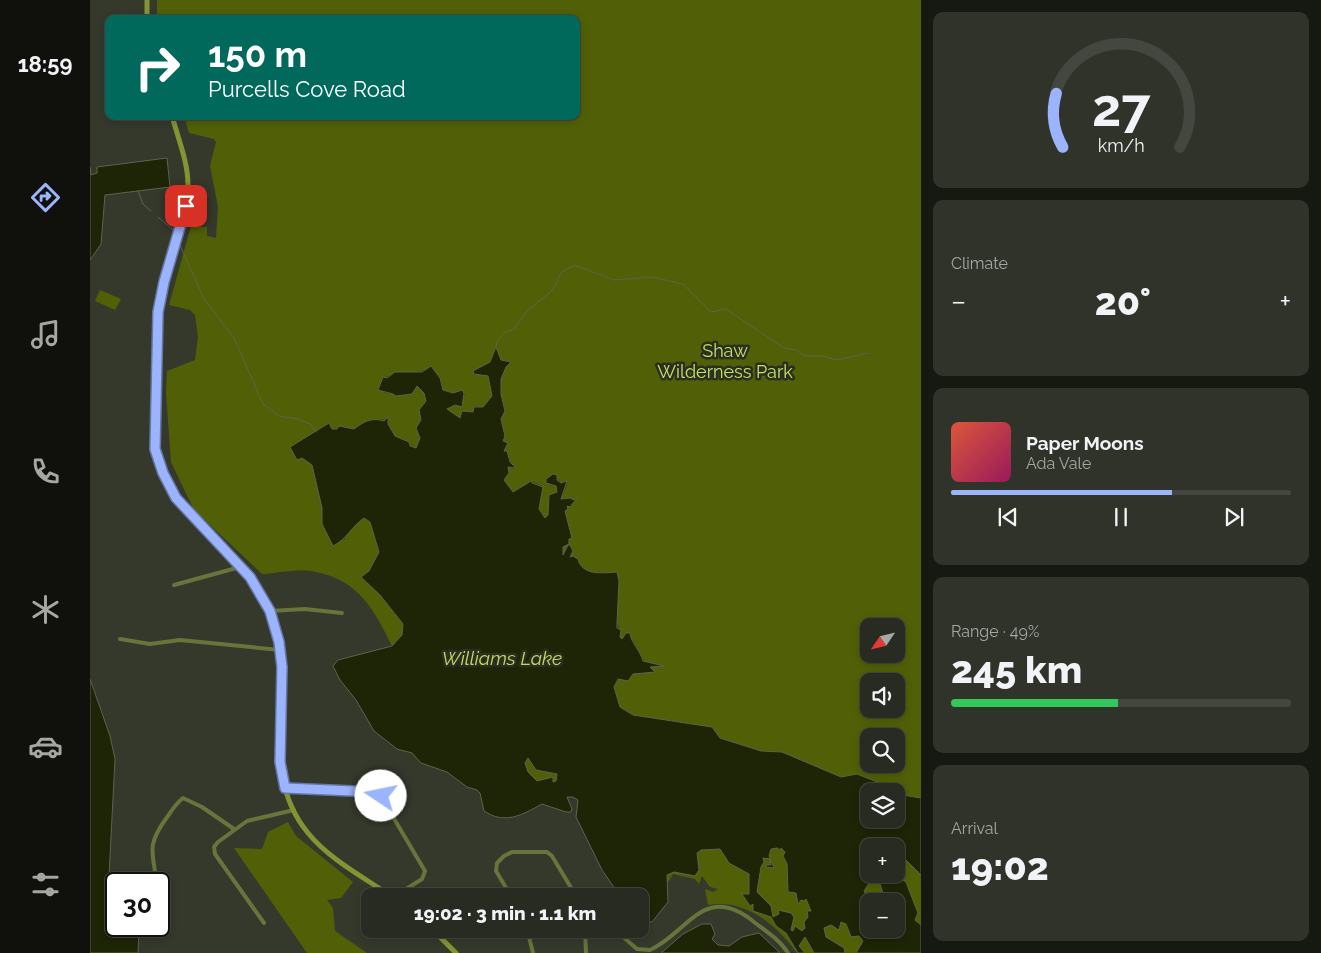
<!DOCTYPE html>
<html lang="en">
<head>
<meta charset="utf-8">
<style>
  :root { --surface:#282b21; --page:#30332a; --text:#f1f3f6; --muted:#a5a7a5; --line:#44473f; --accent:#9cb4fd }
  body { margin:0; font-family:Raleway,sans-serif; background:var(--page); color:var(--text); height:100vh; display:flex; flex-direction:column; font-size:19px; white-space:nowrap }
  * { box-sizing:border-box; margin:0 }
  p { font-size:16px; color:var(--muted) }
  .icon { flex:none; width:28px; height:28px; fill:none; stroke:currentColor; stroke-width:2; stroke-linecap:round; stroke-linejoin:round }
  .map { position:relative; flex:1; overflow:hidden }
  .drawer { display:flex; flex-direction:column; gap:12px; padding:12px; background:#161812; width:400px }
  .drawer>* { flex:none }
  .top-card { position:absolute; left:15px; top:15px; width:475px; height:105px; border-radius:10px; box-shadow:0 2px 8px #0003,0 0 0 1px var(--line); background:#00695c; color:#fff; overflow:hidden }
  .needle { width:32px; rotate:235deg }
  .buttons { position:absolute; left:770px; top:618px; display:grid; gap:10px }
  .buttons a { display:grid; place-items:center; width:45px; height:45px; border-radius:10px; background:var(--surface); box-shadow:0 2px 8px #0003,0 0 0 1px var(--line); font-size:25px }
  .speed { position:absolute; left:15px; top:872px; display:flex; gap:10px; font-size:25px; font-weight:700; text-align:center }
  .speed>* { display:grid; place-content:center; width:65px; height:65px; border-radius:50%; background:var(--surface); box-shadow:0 2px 8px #0003,0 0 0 1px var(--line); line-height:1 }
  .speed .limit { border:2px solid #111; border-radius:8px; background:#fff; color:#111 }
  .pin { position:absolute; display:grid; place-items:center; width:42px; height:42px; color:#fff; margin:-21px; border-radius:10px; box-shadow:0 2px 8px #0006 }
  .me { position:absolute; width:55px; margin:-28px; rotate:281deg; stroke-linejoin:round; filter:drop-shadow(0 0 4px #0008) }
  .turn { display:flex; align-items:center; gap:18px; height:105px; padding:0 20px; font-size:22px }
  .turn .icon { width:65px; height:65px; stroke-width:2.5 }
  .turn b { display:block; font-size:35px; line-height:42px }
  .big { font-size:38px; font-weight:800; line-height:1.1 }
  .drawer .widget { flex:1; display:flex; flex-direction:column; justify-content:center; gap:8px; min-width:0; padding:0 18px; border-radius:10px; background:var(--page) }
  .drawer .dial { align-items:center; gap:0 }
  .dial svg { height:130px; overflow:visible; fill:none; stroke:var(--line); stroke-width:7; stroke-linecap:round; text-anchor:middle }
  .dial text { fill:var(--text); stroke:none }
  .song { display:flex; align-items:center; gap:15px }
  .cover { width:60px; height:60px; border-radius:8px; background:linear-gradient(135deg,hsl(10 70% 55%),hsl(330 70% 35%)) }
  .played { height:5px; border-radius:2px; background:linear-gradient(90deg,var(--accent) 65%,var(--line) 65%) }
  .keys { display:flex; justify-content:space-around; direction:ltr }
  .heat { display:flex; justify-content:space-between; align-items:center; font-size:28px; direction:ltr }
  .charge { height:8px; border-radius:4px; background:linear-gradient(90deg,#34c759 49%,var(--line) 0) }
  .trip { position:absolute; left:271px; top:888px; width:288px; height:50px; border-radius:10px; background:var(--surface); box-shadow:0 2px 8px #0003,0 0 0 1px var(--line); font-weight:800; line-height:50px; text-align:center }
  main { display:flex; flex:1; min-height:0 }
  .menu { display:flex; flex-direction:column; width:90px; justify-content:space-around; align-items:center; background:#10110d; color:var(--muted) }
  .menu .icon { width:35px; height:35px }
  .menu .current { color:var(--accent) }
  .menu b { font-size:22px; color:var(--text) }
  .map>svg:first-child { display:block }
</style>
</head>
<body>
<main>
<nav class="menu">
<b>18:59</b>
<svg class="icon current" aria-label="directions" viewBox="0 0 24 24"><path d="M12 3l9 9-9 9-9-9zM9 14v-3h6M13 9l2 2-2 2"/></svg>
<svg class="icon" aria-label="music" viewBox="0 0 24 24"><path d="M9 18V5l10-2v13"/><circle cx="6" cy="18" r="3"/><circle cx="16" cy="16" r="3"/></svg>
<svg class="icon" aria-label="phone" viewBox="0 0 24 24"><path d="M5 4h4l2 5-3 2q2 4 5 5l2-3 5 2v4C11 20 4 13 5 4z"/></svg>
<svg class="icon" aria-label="climate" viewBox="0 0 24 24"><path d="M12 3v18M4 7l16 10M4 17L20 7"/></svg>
<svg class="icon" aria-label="car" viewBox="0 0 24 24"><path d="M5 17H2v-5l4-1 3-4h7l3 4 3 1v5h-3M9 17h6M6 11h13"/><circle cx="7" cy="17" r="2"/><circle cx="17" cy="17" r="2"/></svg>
<svg class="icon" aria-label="filters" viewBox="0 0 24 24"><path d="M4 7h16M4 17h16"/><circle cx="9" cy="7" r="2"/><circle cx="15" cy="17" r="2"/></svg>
</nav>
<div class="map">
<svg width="831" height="953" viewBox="0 0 831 953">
  <rect width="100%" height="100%" fill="#35392c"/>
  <g fill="#516007" fill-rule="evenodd">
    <path d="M67 0H831V798L806 794V791H799L787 782 767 774 751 777 692 752 671 751 630 738 622 727 543 715 530 707 524 687 529 679 538 681 543 674 564 672 560 666H573L555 662 540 635 532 639 530 637 531 632C524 620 526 596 529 581 518 572 512 568 502 580 498 573 490 567 487 559L483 556 479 557 481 554 478 549 473 555 472 547 479 544V539H481L475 511 478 509 477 506 479 507 488 497 484 500 481 498 471 499 477 485 476 481 471 483 467 478 459 485 466 486 467 492 459 495 458 515 455 518 449 509 452 486 441 481 423 492 414 480 419 473 418 467 424 469 417 452 414 451 418 443 413 441 415 436 411 419 415 411 411 394V379L416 367 421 362 411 360 406 347 400 362 384 374 398 376 402 396 393 407 386 406 383 412 376 411 370 418 357 409 362 406H373L372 401 375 394 371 391 363 393 353 390 352 383 341 366C329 377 309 368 295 378 292 381 290 386 288 389L295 393 303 394 306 396 322 394 327 386C331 390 336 393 336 399 337 404 329 424 326 429L330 438 326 448 305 436 298 424 299 420C282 419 278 419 264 429L251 427 242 429 240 426H233L221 436 200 447 222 465 232 508V524L254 540 261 527 274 518 280 522 289 552 279 571 271 577 290 595 313 624 312 635 302 646C284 610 270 581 226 572 210 568 188 573 172 574L104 510 81 462 76 393 77 371 105 360 108 337 105 315 100 310 79 305 101 226 117 227V236L126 238 128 207 120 166 126 142 124 139 99 133 94 116H486V19H67ZM779 626H806V654H779ZM779 681H806V709H779ZM779 736H806V764H779Z"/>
    <path d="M10 290 31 299 25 310 5 301Z"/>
    <path d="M438 758 446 770 467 774V781L463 782V778L447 781 438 772 435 763Z"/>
    <path d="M198 822 206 836 263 882 251 898 237 900 243 908 245 931 277 953H217L144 848 172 849 178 832Z"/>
    <path d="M689 845 750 918 776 940 772 953H707C687 925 655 898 618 905L615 889 623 892 628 889 620 887 612 876 609 884 605 879 583 874 577 884V875L608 859 607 853 611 850 630 849 672 856 681 848Z"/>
    <path d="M806 850 831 875V925L825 920 800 875 806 874Z"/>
    <path d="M784 876 788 878 793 893 791 901H783L786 896 777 897 774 891Z"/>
  </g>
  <g fill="#1e2406" stroke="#5e634b" fill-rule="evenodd">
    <path d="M77 158 80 187 15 195 11 244 0 260V167L1 175 7 173V167Z"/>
    <path d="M406 347 411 360 421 362 416 367 411 379V394L415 411 411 419 415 436 413 441 418 443 414 451H417L420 462 426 468 418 467 419 473 414 480 423 492 441 481 442 483 453 487 449 509 455 518 458 515 459 495 467 492 466 486 456 483V479L463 474 467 475V480L471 483 477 481 471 499 480 498 484 500 488 497 480 507 477 506 478 509 475 511 482 538 479 539V544L473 547V555L478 545H480L483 551 480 557 483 556 488 559C492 576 513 573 527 572L529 581 527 623V628L531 630 530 637 532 639 536 633H540C541 643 550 650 553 661L574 666 560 667 565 672 543 674 538 681 528 679 524 687 530 707 543 715 622 727 630 738 671 751 692 752 751 777 767 774 787 782 799 791H779V819H806V794L831 798V875L806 850V846H779V851L775 852 779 853V874H800L816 882 828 913 825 920 831 925V953H766L773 941 769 936 761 937 756 924 751 922 749 930 741 925 734 928 736 937 754 948 755 953H724L715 937 709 946 715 953H708L696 933 686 926 681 917 663 911V904L660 906 652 894H659V874L639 863 630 849 611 850 607 853 609 870 605 876 584 872 577 875 578 902 562 922H553L550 919V896H530L512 870 486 817 488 800 483 797H477L482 809 481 812H476L452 804C432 815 415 825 394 811L390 793 387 790 377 787 357 772 331 763 322 753 307 749 284 731 266 700 250 680 243 666 248 660 302 646 312 635 313 624 290 595 271 577 279 571 289 552 280 522 274 518C261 527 257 539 243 546L232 524V508L222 465 212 458 207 460 200 447 239 423 242 429H247L249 426 264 429C274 422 280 417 294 421L298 417V424L305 436 319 442 320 446 326 448 330 438 326 428 331 420 329 410 336 401 334 393 327 386 322 394 306 396 303 394 288 390 293 377 297 378 305 372H332L341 366 350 378 353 390 363 393 372 390 374 393 372 407 365 405 357 409 370 418 372 411 383 412 384 407H393L402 396 398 376 384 374 383 371 400 362ZM438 758 446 770 467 774 466 781 463 782V777L447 781 438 772 435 763ZM687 848 690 850 691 848 695 852 693 856 697 864 698 892 706 893 708 904 711 900 714 901 716 899 721 911H717L718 917 714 922 715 928 712 931 705 926 703 931 701 930 704 917 701 913 688 910 689 914 683 917 681 906 667 892 671 867 674 862 673 858 680 859 681 865H676V867L684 868 679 856 681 849ZM784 876 788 878 793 893 791 901H806V929H793L792 934 780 936 779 901H783L786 896 777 897 774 891Z"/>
    <path d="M0 679 20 736 25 759 19 876 26 889V926H49L48 953H0Z"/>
    <path d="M612 924H621L625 934 622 939 628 945 639 946 652 937 669 933 690 953H571L593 934Z"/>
  </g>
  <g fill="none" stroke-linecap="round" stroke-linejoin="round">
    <g stroke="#5e634b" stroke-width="1">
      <path d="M48 191 53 204 61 211"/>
      <path d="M68 217 83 230"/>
      <path d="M89 243 114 299 144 338 173 404 189 416 208 419 220 424 226 432"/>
      <path d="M406 347 407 341 414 333 424 329 437 311 463 290 471 273 484 265 524 280 562 277 593 284 621 312 636 309 694 348 706 350 715 356H732L747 360 778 353"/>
    </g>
    <g stroke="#67743b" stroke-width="4">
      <path d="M84 585 150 567"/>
      <path d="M180 611 215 609 252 613"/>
      <path d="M30 639 60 644 90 640 190 650"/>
      <path d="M195 788 285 792 290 795 335 871 332 879 305 896"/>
      <path d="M67 884C63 853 56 847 75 820 81 812 85 804 93 798L112 807 144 829"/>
      <path d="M69 893V896"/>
      <path d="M421 896 406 871 407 863 414 856 422 852H457L462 856 486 896"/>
      <path d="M174 923 125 854 124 847 128 842 157 821 204 810"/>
      <path d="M437 929 443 953"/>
      <path d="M495 929 496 953"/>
      <path d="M524 929 547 949 560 950C597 934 614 881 664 922 676 931 690 940 698 953"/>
    </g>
    <g stroke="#829535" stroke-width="5">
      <path d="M57 19V0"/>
      <path d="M82 116C88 138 98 162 98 185 99 224 76 261 70 300 66 324 68 349 66 374 65 396 63 418 64 440 68 511 143 539 172 596 185 621 191 648 192 676 194 733 178 784 218 833 239 859 273 877 301 896"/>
      <path d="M342 929 366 953"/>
    </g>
  </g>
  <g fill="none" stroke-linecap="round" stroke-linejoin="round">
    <g stroke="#6575a4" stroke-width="12">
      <path id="route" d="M96 206 74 282 68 312 65 449 73 473 86 498 160 577 180 611 189 642 192 667 190 762 195 788 285 792 291 796"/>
    </g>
    <use href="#route" stroke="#9cb4fd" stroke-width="9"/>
  </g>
  <g text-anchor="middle" stroke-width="5" stroke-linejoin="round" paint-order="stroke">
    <g font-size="18" fill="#c6e065" stroke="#2b2f22">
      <text x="635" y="357">Shaw<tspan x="635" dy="21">Wilderness Park</tspan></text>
    </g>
    <g font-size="19" font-style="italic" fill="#c1da5f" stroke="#2b2f22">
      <text x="412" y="665">Williams Lake</text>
    </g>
  </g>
</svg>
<div class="buttons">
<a><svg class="needle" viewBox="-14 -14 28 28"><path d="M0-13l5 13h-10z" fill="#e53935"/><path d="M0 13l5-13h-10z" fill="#a5a7a5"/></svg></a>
<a><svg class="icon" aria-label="sound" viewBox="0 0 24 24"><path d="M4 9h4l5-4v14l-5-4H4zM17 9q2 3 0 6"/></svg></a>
<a><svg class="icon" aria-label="search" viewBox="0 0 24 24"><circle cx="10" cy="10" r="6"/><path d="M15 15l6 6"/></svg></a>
<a><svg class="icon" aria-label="layers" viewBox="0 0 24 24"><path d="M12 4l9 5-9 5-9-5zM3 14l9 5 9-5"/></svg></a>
<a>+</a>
<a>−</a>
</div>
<div class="speed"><div class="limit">30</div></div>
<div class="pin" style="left:96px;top:206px;background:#d93025"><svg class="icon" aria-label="arrive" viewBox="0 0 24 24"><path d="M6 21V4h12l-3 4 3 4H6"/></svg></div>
<svg class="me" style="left:291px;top:796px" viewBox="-20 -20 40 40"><circle r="19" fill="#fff"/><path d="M0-13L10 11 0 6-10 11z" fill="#9cb4fd"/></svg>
<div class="trip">19:02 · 3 min · 1.1 km</div>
<div class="top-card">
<div class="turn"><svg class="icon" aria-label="right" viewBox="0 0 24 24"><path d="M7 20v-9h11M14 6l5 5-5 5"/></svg><div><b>150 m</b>Purcells Cove Road</div></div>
</div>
</div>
<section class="drawer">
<div class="widget dial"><svg viewBox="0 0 100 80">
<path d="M14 69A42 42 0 1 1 86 69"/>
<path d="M14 69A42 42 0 0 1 10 36" stroke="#9cb4fd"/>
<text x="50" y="56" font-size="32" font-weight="700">27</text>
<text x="50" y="72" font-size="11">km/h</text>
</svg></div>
<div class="widget"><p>Climate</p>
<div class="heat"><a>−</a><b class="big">20°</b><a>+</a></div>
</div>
<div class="widget">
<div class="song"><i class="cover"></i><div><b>Paper Moons</b><p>Ada Vale</p></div></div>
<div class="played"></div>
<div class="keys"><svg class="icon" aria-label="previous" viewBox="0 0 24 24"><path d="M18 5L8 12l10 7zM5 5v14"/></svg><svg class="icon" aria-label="pause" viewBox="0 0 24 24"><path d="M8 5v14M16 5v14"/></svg><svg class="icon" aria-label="next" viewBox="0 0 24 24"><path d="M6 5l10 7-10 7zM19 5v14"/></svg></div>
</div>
<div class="widget"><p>Range · 49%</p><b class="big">245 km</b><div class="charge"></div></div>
<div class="widget"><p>Arrival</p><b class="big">19:02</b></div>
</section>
</main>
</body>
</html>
